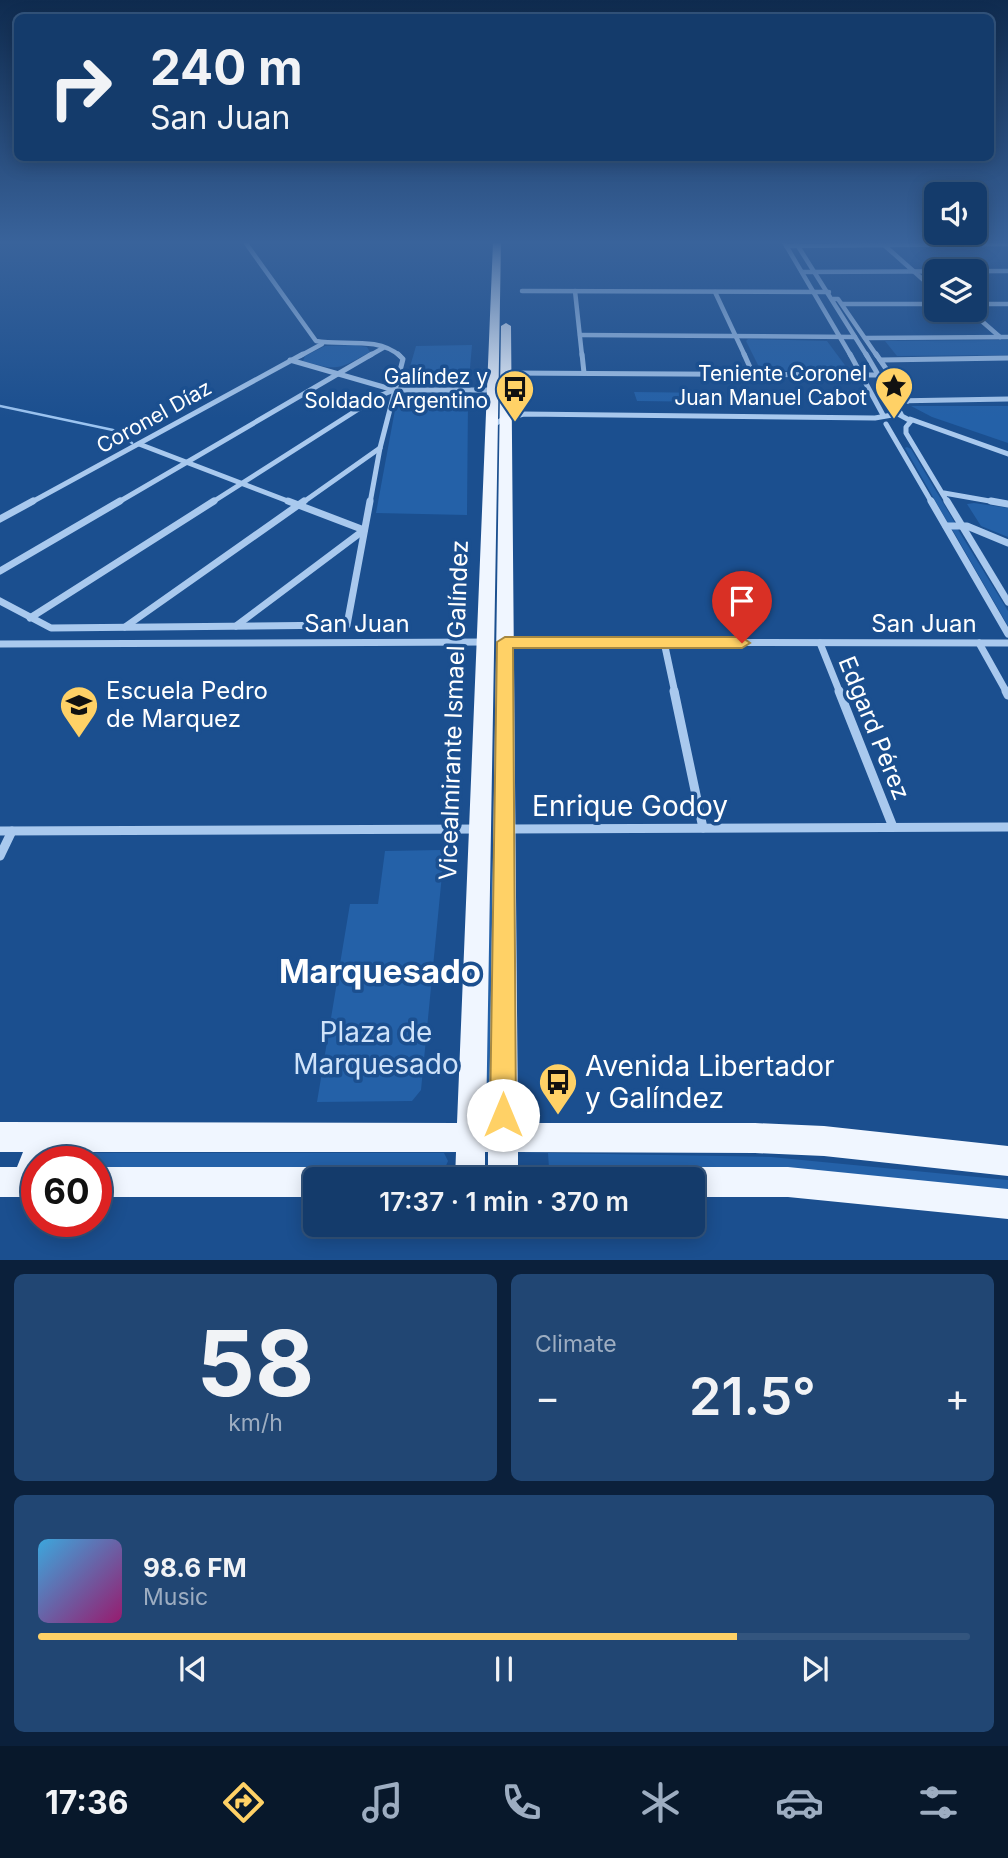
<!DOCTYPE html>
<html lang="en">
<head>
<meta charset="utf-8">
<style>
  :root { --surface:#143b6b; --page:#214673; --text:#f1f3f6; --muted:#9dadc1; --line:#33557e; --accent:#ffd166 }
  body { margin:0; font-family:Inter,sans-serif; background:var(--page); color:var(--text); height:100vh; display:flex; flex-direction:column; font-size:26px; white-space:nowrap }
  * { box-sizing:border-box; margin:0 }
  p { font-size:23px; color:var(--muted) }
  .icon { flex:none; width:38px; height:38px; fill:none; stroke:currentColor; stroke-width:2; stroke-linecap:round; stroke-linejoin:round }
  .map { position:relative; height:1260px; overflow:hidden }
  .side { display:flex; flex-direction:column; gap:14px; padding:14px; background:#0b203b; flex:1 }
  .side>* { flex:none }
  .top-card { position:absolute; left:14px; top:14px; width:980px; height:147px; border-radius:10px; box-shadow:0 4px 18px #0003,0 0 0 2px var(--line); background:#143b6b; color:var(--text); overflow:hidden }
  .tools { position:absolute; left:924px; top:182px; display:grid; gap:14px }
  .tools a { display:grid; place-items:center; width:63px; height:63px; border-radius:10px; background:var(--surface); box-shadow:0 4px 18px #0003,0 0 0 2px var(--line); font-size:35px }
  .speed { position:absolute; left:21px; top:1146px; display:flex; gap:14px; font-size:35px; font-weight:700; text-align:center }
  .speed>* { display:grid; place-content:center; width:91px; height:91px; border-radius:50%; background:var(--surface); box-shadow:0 4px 18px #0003,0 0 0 2px var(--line); line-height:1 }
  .speed .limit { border:10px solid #d22; background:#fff; color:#111 }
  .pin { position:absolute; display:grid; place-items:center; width:60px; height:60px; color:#fff; margin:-72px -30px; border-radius:50% 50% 50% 0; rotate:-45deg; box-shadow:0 0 7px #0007 }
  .pin .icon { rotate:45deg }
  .me { position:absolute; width:77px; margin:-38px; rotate:0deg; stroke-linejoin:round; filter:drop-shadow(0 0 5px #0008) }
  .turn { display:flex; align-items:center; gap:24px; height:147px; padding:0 21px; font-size:32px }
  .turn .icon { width:91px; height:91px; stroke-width:2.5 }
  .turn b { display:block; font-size:49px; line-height:60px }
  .big { font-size:52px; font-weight:600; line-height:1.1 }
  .side .card { flex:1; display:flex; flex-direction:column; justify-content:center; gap:10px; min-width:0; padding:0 24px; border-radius:10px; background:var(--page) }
  .side .dial { align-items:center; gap:0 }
  .dial b { font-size:91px; line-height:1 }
  .song { display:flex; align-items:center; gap:21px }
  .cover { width:84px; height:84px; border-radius:10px; background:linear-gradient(135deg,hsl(200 70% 55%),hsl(320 70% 35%)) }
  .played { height:7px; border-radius:4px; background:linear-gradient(90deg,var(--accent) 75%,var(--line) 75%) }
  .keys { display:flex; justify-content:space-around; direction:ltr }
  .heat { display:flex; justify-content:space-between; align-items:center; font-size:38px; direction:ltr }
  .side .tiles { flex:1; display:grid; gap:14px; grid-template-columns:1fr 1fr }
  .card:last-child { grid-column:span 2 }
  .trip { position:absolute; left:303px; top:1167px; width:402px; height:70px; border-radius:10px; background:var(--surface); box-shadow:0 4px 18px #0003,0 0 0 2px var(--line); font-weight:600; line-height:70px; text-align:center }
  .tab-bar { display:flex; height:112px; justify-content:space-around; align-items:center; background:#08182b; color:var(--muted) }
  .tab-bar .icon { width:49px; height:49px }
  .tab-bar .on { color:var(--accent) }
  .tab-bar b { font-size:32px; color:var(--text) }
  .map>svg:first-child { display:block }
</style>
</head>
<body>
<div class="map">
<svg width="1008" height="1260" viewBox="0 0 1008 1260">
  <rect width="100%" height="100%" fill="#1b4f8f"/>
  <g fill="#2461a8">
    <path d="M748 339 827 341 847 368 843 371H766L760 369 746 341Z"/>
    <path d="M1008 340V355L897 356 885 341Z"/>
    <path d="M355 345 367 347 370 352C337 370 339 371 303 361L305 356 325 346Z"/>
    <path d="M472 345 469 380 465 386 416 387 405 384 416 346Z"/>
    <path d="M464 392 468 400 467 515 376 513 397 399H414L415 393Z"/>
    <path d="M634 392 714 393 717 402 637 401Z"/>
    <path d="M911 406H1008V443L932 417Z"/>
    <path d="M907 447 911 449 955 523H948L905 448Z"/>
    <path d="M974 503 1008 508V537L981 526 967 504Z"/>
    <path d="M957 528 1008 611V626L952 529Z"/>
    <path d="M440 850 444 854 421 1090 412 1101 317 1102 350 904H378L385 851Z"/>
    <path d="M492 856 494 1089H483Z"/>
    <path d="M50 1153H444L448 1161 444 1170H96V1162H43Z"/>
    <path d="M548 1153 771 1157 1008 1180V1193L790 1172 549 1169Z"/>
  </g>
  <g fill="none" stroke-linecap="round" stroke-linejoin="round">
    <path stroke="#9cc4f0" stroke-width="2.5" d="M0 406 113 430 132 443"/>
    <g stroke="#a9c9ee" stroke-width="4.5">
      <path d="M245 242 316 341C343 346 377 336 400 356"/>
      <path d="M784 242 851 356"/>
      <path d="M796 243 867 356"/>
      <path d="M884 245 936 291"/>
      <path d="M786 246 1008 244"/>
      <path d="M802 272 1008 271"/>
      <path d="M522 291 829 292"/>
      <path d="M575 291 582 356"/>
      <path d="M715 292 745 356"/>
      <path d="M833 299H838L877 356"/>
      <path d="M842 304H936"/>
      <path d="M975 304H1008"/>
      <path d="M969 310 1000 337"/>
      <path d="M580 335 855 337"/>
      <path d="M865 338 1008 337"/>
      <path d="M300 356 322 344"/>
      <path d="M369 356 383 348"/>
    </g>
    <g stroke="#a9c9ee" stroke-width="5">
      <path d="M582 354 584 373"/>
      <path d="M744 354 753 374"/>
      <path d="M850 354 883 415"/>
      <path d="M866 354 901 414"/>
      <path d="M876 354 908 401"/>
      <path d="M290 360 394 390H506"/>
      <path d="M880 360 1008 358"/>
      <path d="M506 373 877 375"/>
      <path d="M892 401 1008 399"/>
      <path d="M910 419 1008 454"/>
      <path d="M886 424 932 503"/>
      <path d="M492 426 503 419 524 414 875 418 898 414 911 421 906 427V433L948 503"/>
      <path d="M139 444 293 503"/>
      <path d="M944 493 1001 503"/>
      <path d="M30 503 303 354"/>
      <path d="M117 503 372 354"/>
      <path d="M211 503 379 396 394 390"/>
      <path d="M302 503 380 448"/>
      <path d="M370 503 380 448 403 359 398 354"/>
    </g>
    <g stroke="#a9c9ee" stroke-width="7">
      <path d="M288 501 364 530"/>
      <path d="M931 501 1008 634"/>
      <path d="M947 501 1008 602"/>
      <path d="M991 501 1008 504"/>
      <path d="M0 519 33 501"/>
      <path d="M946 526H967L1008 543"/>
      <path d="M0 571 120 501"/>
      <path d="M0 601 51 628 347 625 370 501"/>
      <path d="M30 618 214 501"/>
      <path d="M236 626 364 530"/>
      <path d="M125 627 304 501"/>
      <path d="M505 642 1008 643"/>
      <path d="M664 642 675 693"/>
      <path d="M820 643 840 693"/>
      <path d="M979 643 1007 693"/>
      <path d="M0 644 486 642"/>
    </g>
    <g stroke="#a9c9ee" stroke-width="9">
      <path d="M674 691 703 828"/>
      <path d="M839 691 893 827"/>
      <path d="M1006 691 1008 695"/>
      <path d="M508 829 1008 827"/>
      <path d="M0 831 479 829"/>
      <path d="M0 856 12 831"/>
    </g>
    <g fill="#f0f6ff" fill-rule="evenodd">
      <path d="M493 242H501L486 1123H489L501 326 506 323 511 326 518 1123H755L824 1126 1008 1146V1176L824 1156 755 1153 518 1152V1180H488V1152H485V1180H455L456 1152H52L49 1162H37V1197H0V1167H17L23 1152H0V1122L457 1123Z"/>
      <path d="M96 1167H315L326 1171 329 1180H315V1197H96Z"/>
      <path d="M693 1167H788L1008 1189V1219L788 1197H693V1180H679L682 1171Z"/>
    </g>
  </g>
  <linearGradient id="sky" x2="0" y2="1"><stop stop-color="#0f2b4f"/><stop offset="0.58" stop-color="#39639b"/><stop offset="1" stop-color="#39639b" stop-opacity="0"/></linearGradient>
  <rect width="1008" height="418" fill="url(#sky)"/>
  <path fill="#ffd166" stroke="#a68842" stroke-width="2" d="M505 637H742L750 643 742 648H513L516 1115 513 1125 503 1128 494 1125 490 1115 497 642Z"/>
  <defs>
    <g id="sight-pin" transform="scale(2.0125)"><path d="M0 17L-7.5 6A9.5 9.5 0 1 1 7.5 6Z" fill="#ffd166" stroke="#1b4f8f"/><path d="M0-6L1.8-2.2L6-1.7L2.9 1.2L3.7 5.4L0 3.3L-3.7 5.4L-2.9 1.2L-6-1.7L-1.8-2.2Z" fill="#111"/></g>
    <g id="bus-pin" transform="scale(2.0125)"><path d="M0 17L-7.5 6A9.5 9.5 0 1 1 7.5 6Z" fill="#ffd166" stroke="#1b4f8f"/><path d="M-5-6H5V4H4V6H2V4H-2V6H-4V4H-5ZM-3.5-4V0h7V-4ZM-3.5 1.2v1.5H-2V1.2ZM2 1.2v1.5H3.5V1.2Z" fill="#111"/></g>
    <g id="school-pin" transform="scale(2.0125)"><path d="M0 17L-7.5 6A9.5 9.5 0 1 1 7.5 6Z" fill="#ffd166" stroke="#1b4f8f"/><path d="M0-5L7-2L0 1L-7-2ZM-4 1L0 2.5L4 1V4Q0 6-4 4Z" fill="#111"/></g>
  </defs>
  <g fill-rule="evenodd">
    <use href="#sight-pin" x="894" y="386"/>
    <use href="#bus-pin" x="515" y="389"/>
    <use href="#school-pin" x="79" y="705"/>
    <use href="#bus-pin" x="558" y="1082"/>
  </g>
  <g text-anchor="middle" stroke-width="7" stroke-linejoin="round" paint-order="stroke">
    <g font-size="21" fill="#fff" stroke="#1b4f8f" text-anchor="end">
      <text x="867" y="381">Teniente Coronel<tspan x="867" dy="24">Juan Manuel Cabot</tspan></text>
      <text x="488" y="384">Galíndez y<tspan x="488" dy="24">Soldado Argentino</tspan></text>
    </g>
    <g font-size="21" fill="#fff" stroke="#1b4f8f">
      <text transform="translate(154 417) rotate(-29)" y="7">Coronel Díaz</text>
    </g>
    <g font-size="24" fill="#fff" stroke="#1b4f8f">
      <text x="357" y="632">San Juan</text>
      <text x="924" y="632">San Juan</text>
      <text transform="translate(454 710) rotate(-88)" y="8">Vicealmirante Ismael Galíndez</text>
      <text transform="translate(874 728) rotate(68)" y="8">Edgard Pérez</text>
    </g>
    <g font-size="24" fill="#fff" stroke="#1b4f8f" text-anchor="start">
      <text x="106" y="699">Escuela Pedro<tspan x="106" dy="28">de Marquez</tspan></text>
    </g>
    <g font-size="28" fill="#fff" stroke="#1b4f8f">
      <text x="630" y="816">Enrique Godoy</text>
    </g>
    <g font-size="28" fill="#cfe3fa" stroke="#1b4f8f">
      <text x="376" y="1042">Plaza de<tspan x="376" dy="32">Marquesado</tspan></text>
    </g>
    <g font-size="28" fill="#fff" stroke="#1b4f8f" text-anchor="start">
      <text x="585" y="1076">Avenida Libertador<tspan x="585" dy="32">y Galíndez</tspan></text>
    </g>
    <g font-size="33" font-weight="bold" fill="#fff" stroke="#1b4f8f">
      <text x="380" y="983">Marquesado</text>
    </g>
  </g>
</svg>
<div class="tools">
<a><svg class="icon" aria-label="sound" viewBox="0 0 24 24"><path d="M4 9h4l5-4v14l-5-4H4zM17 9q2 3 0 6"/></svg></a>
<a><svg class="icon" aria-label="layers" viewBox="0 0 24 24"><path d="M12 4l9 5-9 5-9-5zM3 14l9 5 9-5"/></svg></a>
</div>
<div class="speed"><div class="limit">60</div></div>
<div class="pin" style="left:742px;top:643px;background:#d93025"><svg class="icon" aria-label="arrive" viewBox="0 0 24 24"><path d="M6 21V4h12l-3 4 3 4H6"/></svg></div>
<svg class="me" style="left:503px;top:1115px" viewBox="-20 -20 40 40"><circle r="19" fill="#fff"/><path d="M0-13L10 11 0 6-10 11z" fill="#ffd166"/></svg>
<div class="trip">17:37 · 1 min · 370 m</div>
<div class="top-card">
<div class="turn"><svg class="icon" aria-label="right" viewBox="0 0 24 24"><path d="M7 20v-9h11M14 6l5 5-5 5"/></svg><div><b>240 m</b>San Juan</div></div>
</div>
</div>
<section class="side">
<div class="tiles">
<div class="card dial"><b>58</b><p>km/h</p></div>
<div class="card"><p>Climate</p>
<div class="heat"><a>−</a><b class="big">21.5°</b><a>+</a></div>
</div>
<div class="card">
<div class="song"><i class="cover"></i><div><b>98.6 FM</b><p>Music</p></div></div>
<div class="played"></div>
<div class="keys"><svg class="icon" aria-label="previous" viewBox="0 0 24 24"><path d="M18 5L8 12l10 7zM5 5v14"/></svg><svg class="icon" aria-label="pause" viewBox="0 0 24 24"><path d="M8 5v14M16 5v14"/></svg><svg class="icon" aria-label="next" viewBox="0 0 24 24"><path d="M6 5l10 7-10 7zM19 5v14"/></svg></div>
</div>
</div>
</section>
<nav class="tab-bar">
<b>17:36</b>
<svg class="icon on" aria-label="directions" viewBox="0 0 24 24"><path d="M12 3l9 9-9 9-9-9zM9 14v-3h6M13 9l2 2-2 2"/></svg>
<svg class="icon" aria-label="music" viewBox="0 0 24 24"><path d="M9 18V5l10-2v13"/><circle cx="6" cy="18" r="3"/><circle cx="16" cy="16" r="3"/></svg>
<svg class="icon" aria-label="phone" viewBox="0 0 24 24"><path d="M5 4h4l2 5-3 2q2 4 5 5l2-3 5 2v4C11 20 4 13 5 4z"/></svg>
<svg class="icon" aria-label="climate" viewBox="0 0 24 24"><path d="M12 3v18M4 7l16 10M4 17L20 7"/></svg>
<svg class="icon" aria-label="car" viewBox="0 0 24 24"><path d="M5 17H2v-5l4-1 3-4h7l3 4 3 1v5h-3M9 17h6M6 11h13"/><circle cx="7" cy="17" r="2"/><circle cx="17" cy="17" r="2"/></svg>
<svg class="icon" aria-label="filters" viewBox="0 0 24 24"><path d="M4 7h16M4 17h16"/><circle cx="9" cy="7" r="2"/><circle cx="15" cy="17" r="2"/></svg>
</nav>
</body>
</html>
